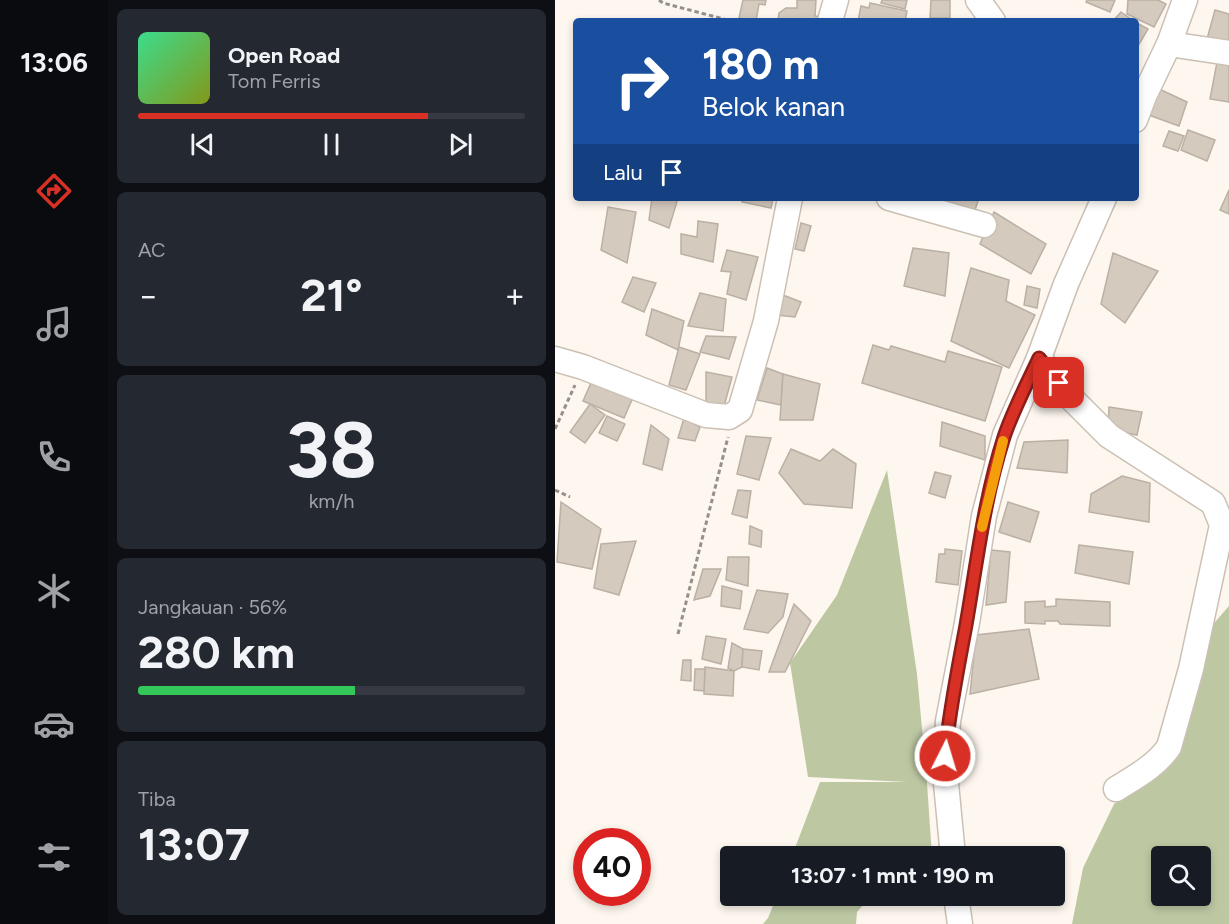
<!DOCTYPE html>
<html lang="id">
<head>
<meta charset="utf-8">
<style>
  :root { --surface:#171b24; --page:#242831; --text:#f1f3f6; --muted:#9ea1a6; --line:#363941; --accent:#d93025 }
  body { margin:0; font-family:Figtree,sans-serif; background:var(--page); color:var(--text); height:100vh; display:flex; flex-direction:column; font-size:22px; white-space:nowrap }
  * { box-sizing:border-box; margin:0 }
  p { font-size:20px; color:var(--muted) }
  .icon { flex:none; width:33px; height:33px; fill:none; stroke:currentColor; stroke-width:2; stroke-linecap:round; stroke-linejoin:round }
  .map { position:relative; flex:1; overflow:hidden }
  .panel { display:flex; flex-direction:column; gap:9px; padding:9px; background:#0d0f14; width:447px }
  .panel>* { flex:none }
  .banner { position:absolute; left:18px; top:18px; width:566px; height:183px; border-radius:6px; box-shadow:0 3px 9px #0003; background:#1a4fa0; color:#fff; overflow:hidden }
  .buttons { position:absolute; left:596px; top:846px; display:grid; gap:12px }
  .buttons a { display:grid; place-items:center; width:60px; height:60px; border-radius:6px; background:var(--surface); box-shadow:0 3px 9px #0003; font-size:30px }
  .speed { position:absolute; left:18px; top:828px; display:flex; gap:12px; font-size:30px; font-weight:700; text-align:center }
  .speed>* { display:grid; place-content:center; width:78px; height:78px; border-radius:50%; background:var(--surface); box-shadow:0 3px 9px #0003; line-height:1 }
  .speed .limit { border:9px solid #d22; background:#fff; color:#111 }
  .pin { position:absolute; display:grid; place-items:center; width:51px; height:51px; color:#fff; margin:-26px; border-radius:12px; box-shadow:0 3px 9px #0006 }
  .me { position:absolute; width:66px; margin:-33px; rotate:5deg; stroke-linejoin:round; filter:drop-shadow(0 0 4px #0008) }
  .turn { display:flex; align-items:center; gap:21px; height:126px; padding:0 30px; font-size:27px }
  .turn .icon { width:78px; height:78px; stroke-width:2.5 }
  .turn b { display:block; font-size:42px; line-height:51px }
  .then { display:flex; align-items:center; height:57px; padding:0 30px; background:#0003; gap:12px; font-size:22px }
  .big { font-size:45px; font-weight:700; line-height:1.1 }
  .panel .widget { flex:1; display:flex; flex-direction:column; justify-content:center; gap:9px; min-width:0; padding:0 21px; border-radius:9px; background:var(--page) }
  .panel .dial { align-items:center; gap:0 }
  .dial b { font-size:78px; line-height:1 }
  .song { display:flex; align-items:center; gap:18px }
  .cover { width:72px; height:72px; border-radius:9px; background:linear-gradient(135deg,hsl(150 70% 55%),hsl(70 70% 35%)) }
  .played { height:6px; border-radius:3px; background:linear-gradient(90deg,var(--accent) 75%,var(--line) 75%) }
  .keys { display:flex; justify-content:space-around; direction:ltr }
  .heat { display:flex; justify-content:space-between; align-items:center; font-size:33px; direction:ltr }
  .charge { height:9px; border-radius:4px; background:linear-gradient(90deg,#34c759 56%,var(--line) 0) }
  .trip { position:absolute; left:165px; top:846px; width:345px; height:60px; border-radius:6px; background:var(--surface); box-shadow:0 3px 9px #0003; font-weight:700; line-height:60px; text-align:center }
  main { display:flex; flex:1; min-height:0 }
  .tabs { display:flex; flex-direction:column; width:108px; justify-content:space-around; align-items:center; background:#090b0e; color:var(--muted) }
  .tabs .icon { width:42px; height:42px }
  .tabs .active { color:var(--accent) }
  .tabs b { font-size:27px; color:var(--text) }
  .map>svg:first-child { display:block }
</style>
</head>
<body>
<main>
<nav class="tabs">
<b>13:06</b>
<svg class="icon active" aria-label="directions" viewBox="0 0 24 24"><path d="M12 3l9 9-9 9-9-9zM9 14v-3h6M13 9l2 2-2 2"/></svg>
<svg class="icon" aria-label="music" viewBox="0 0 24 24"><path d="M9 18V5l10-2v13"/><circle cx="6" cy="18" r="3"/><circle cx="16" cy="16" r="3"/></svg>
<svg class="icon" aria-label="phone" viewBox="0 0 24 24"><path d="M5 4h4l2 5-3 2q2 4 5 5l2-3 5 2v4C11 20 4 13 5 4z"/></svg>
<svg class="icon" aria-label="climate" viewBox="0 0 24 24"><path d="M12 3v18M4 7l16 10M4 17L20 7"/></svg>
<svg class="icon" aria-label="car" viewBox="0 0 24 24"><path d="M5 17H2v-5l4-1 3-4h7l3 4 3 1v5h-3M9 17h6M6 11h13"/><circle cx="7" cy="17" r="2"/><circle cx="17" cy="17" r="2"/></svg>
<svg class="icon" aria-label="filters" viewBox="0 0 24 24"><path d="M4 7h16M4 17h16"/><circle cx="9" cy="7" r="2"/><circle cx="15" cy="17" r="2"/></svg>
</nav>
<section class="panel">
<div class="widget">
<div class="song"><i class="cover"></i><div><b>Open Road</b><p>Tom Ferris</p></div></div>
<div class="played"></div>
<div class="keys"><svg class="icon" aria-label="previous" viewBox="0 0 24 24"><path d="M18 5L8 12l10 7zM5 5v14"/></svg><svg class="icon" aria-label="pause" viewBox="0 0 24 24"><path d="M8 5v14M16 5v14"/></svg><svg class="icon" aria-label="next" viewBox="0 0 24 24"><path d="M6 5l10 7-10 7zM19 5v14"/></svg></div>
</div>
<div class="widget"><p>AC</p>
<div class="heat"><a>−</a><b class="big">21°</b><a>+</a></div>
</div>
<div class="widget dial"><b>38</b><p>km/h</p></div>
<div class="widget"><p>Jangkauan · 56%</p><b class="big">280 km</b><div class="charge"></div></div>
<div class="widget"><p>Tiba</p><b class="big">13:07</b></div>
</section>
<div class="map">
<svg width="674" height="924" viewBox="0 0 674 924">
  <rect width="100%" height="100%" fill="#fef7ef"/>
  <g fill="#bdc8a3" fill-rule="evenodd">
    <path d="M332 470 362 674 372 783 377 856H237L265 782H352L253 777 235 663 282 595Z"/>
    <path d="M674 606V924H517L528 868 559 804 620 760 653 630ZM606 856H645V896H606Z"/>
    <path d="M222 896H316L302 912 301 924H208L213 918Z"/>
  </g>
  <g fill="#d5cabe" stroke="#bab0a3" stroke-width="1.5">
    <path d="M188 0H211L210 5 204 4 201 21 184 18Z"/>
    <path d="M242 0H261L260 16 270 18 269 21H223L224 13 231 8H242Z"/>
    <path d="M327 0H352L350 9 326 3Z"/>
    <path d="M376 0H395V18H375Z"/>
    <path d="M532 0H560L555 12 531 2Z"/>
    <path d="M573 0H603L611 4 599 27 572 14Z"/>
    <path d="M315 3 352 11 350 21H303L306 6 314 8Z"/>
    <path d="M660 10 674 14V45L652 39Z"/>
    <path d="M566 12 579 21H558Z"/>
    <path d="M580 22 593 29 580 51Z"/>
    <path d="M662 62 674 64V102L655 99Z"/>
    <path d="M602 88 632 102 624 126 591 114Z"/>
    <path d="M633 130 660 140 652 161 626 150Z"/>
    <path d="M614 131 629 136 623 151 608 146Z"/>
    <path d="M674 190V214L665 210Z"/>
    <path d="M97 198H123L114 228 94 220Z"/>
    <path d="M187 198H218L216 208 187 202Z"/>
    <path d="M377 198H424L420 210Z"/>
    <path d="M53 207 81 212 72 263 46 250Z"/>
    <path d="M439 212 491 244 476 274 425 244Z"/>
    <path d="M143 221 163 224 158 262 126 254V234L142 237Z"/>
    <path d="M246 223 256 226 249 251 240 249Z"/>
    <path d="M358 248 394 253 390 296 349 286Z"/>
    <path d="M172 250 203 257 191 300 172 294 176 272 166 271Z"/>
    <path d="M558 253 603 271 570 323 546 304Z"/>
    <path d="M416 268 454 280 451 301 480 315 454 368 396 341Z"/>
    <path d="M78 277 101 283 89 312 67 302Z"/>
    <path d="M472 286 485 289 482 308 469 305Z"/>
    <path d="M145 293 171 299 168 331 133 326Z"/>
    <path d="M228 295 246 302 240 317 222 315Z"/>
    <path d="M97 309 129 321 123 350 91 335Z"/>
    <path d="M151 336 181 337 174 359 145 352Z"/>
    <path d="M318 345 334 350 336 346 390 362 393 351 447 367 430 421 307 383Z"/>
    <path d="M124 347 145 354 131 390 114 385Z"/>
    <path d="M212 368 228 374 226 405 202 400Z"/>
    <path d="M151 372 177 377 168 410 151 405Z"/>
    <path d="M228 374 265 384 258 420H225Z"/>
    <path d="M39 376 80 393 69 418 28 401Z"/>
    <path d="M35 404 50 415 30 443 15 432Z"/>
    <path d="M554 407 587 412 582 435 553 429Z"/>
    <path d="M52 416 70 424 62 441 44 433Z"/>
    <path d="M129 418 145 427 140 441 123 438Z"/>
    <path d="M387 422 430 436V460L385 446Z"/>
    <path d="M96 425 114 439 107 470 88 464Z"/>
    <path d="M191 436 216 438 204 480 182 474Z"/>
    <path d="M513 440 512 473 462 468 469 442Z"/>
    <path d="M236 449 265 461 278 449 301 464 297 508 249 504 224 473Z"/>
    <path d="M380 472 396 476 390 498 374 493Z"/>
    <path d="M567 476 595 483 594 522 534 512 536 494Z"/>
    <path d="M183 490 196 491 192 518 177 514Z"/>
    <path d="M6 502 46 529 37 569 2 562Z"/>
    <path d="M453 502 484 512 475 542 444 532Z"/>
    <path d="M195 526 207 531 206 547 194 544Z"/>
    <path d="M81 541 64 595 39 588 46 544Z"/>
    <path d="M524 545 578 552 574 584 520 573Z"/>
    <path d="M390 549 407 551 403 585 381 582 384 554H390Z"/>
    <path d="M436 550 455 552 451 602 431 605Z"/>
    <path d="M173 557H194L193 586 171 580Z"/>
    <path d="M148 569H166L155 596 139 600Z"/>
    <path d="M167 586 187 591 185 609 166 606Z"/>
    <path d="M202 590 233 594 228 617 213 633 189 629Z"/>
    <path d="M501 599 555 602V626L505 624 503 621H490V624L470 623V602L490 601V607L501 606Z"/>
    <path d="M239 604 256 621 230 672H214Z"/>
    <path d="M474 629 484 679 415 694 421 635Z"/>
    <path d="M151 636 171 639 166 664 147 659Z"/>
    <path d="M177 643 188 649 187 667 179 671 173 668Z"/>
    <path d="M188 649 207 651 204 670 187 667Z"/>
    <path d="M128 660H136V681L126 680Z"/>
    <path d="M150 667 179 671 178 696 149 694Z"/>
    <path d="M140 669H150L149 691 139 690Z"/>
  </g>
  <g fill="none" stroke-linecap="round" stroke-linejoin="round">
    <g stroke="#cbc0b4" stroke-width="27">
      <g id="minor">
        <path d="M423 0 438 21"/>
        <path d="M275 21 281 0"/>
        <path d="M614 44 674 53"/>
        <path d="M580 120 590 94 614 44 630 0"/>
        <path d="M334 198 429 225"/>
        <path d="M484 358 514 396 554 436 658 503 667 525 636 669 614 747C601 766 580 777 561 789"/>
        <path d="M0 359 28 367 151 415 174 417 185 410 211 321 235 198"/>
        <path d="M398 856 390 773 393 721 412 623 429 516 450 435 484 358 511 284 549 198"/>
        <path d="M401 896 405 924"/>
      </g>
    </g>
    <g stroke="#96908a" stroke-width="3" stroke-dasharray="4.5 3" stroke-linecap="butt">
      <path d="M104 0 108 3 176 21"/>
      <path d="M0 429 20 385"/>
      <path d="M0 490 15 497"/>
      <path d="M123 634 173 437"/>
    </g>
    <use href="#minor" stroke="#fff" stroke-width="24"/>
  </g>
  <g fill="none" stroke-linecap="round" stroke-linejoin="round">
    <g stroke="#8d1f18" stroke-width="15">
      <path id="route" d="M390 756C394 712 403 669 411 625 422 562 429 499 449 437 458 410 472 384 484 358L504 383"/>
    </g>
    <use href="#route" stroke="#d93025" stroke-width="10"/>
    <path stroke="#f59e0b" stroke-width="10" d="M427 527 448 441"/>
  </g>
</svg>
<div class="buttons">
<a><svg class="icon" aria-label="search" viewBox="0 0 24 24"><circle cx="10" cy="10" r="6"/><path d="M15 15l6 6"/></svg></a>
</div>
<div class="speed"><div class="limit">40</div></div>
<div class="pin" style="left:504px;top:383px;background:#d93025"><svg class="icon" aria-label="arrive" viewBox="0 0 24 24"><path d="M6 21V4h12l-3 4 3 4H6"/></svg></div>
<svg class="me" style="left:390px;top:756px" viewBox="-20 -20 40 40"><circle r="17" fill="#d93025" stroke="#fff" stroke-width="3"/><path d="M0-11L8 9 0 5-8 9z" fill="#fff"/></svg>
<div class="trip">13:07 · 1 mnt · 190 m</div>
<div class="banner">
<div class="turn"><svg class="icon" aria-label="right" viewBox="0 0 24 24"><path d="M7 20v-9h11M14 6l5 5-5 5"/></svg><div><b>180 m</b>Belok kanan</div></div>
<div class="then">Lalu<svg class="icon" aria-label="arrive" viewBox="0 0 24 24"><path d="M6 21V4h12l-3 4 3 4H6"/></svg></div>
</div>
</div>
</main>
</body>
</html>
